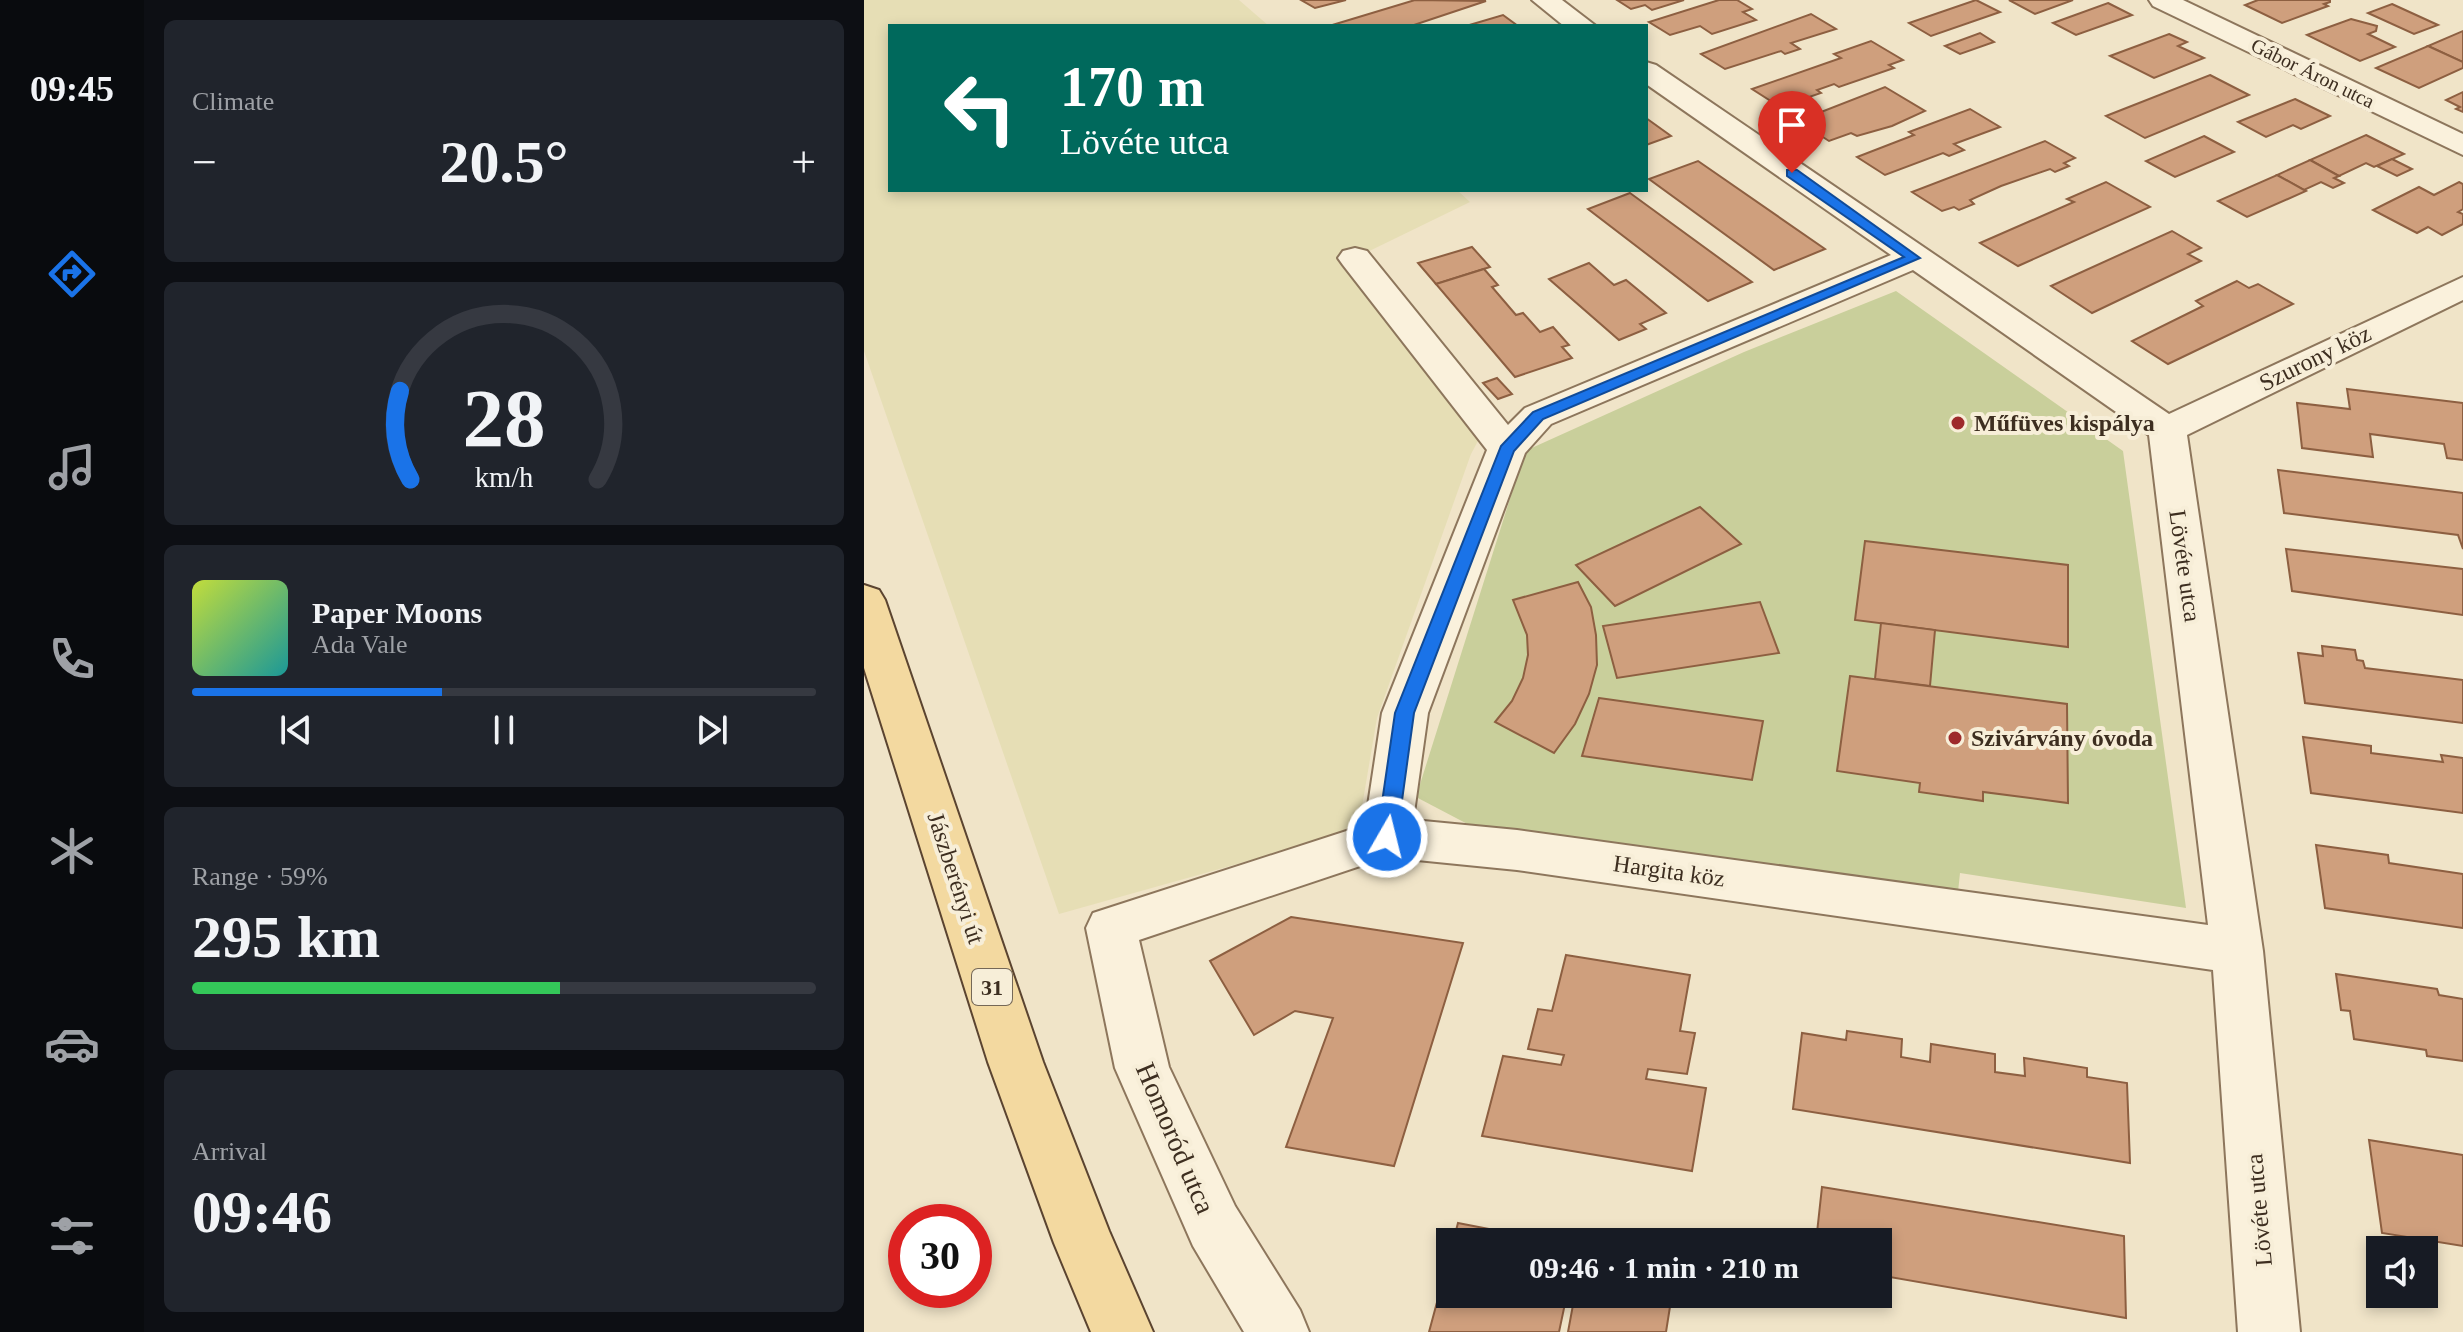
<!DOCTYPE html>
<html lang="en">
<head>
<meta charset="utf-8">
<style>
  :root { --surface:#171b24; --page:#20242c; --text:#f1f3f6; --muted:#9ea1a6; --line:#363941; --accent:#1a73e8 }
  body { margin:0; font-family:Georgia,serif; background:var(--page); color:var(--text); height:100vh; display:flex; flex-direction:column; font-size:30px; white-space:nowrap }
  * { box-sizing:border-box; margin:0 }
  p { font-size:26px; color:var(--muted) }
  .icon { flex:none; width:44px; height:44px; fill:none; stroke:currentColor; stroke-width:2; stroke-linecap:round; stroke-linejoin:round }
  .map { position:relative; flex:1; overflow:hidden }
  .panel { display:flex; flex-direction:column; gap:20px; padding:20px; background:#0d0f14; width:720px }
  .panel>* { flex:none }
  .guide { position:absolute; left:24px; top:24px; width:760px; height:168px; border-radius:0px; box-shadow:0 4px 12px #0003; background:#00695c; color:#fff; overflow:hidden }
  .buttons { position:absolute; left:1502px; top:1236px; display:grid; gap:16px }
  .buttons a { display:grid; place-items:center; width:72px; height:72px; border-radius:0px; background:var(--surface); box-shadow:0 4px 12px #0003; font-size:40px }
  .speed { position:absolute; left:24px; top:1204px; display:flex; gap:16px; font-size:40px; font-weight:700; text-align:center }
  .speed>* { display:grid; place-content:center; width:104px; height:104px; border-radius:50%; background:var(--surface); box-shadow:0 4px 12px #0003; line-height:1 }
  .speed .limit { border:12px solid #d22; background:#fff; color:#111 }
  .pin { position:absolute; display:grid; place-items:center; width:68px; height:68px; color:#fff; margin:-82px -34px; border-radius:50% 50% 50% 0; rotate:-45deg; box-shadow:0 0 8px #0007 }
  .pin .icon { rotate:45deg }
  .me { position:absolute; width:88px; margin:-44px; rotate:8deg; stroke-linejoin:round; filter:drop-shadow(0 0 6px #0008) }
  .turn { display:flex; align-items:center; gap:28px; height:168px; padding:0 40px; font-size:36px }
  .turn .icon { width:104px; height:104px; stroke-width:2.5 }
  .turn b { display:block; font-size:56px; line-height:68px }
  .big { font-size:60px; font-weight:700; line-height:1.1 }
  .panel .tile { flex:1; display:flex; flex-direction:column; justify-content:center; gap:12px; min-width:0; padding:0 28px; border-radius:12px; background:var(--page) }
  .panel .dial { align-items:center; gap:0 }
  .dial svg { height:208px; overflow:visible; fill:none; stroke:var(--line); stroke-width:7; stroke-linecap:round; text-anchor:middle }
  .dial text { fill:var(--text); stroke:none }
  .song { display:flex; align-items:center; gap:24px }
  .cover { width:96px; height:96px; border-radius:12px; background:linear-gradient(135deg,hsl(70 70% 55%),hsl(180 70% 35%)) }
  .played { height:8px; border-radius:4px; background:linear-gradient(90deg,var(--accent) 40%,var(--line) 40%) }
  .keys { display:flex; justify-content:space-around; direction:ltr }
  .heat { display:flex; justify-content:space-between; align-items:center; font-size:44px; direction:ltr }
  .charge { height:12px; border-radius:6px; background:linear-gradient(90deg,#34c759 59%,var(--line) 0) }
  .trip { position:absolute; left:572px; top:1228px; width:456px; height:80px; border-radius:0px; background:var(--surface); box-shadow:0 4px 12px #0003; font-weight:700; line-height:80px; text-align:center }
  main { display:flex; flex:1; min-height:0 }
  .tab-bar { display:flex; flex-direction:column; width:144px; justify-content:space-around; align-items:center; background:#090b0e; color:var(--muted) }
  .tab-bar .icon { width:56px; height:56px }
  .tab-bar .active { color:var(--accent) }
  .tab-bar b { font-size:36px; color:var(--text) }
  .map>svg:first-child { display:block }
</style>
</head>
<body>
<main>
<nav class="tab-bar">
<b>09:45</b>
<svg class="icon active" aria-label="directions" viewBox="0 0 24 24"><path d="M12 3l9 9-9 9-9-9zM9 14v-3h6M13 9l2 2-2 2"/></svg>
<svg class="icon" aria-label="music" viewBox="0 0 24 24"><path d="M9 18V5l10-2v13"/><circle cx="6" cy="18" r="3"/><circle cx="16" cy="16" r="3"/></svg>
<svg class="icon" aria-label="phone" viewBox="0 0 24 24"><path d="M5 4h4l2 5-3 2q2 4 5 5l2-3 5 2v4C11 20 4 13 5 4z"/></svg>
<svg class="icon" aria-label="climate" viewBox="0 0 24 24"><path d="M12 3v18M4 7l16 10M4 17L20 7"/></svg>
<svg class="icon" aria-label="car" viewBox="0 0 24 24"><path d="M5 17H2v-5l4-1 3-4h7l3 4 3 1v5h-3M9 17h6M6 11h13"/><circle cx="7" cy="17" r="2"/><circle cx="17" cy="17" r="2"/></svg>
<svg class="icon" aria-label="filters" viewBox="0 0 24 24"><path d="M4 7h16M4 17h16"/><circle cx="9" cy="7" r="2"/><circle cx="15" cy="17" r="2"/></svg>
</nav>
<section class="panel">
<div class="tile"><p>Climate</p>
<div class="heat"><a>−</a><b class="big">20.5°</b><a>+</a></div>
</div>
<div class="tile dial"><svg viewBox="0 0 100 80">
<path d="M14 69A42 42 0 1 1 86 69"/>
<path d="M14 69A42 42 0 0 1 10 35" stroke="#1a73e8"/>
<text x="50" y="56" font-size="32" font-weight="700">28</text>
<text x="50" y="72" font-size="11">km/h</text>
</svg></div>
<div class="tile">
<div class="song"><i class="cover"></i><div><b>Paper Moons</b><p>Ada Vale</p></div></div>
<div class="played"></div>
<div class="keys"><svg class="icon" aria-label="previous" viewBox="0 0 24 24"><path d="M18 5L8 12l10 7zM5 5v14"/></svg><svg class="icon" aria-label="pause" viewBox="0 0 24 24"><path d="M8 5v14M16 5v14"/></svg><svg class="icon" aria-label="next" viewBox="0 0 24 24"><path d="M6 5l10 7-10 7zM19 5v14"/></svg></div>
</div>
<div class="tile"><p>Range · 59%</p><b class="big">295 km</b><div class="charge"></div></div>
<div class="tile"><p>Arrival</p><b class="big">09:46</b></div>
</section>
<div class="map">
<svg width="1599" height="1332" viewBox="0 0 1599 1332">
  <rect width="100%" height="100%" fill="#f0e4c8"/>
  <path fill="#e6deb5" d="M0 0H375L405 26H26V190H593L606 202 491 258 622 426 607 454 513 718 494 830 195 914 0 351Z"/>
  <path fill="#c9cf9b" d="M1032 291 1259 451 1322 908 1096 873 1092 911 653 850 552 797 661 451 880 352Z"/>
  <g fill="#cf9f7d" stroke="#8d5f41" stroke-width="2">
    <path d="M437 0H482L451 8Z"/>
    <path d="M551 0 622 1 547 26H465Z"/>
    <path d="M753 0H820L788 10 781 5 767 9Z"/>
    <path d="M855 0H873L888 9 879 12 892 20 848 34 836 26 806 35 785 22Z"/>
    <path d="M1112 0 1136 12 1067 36 1045 23Z"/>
    <path d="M1145 0H1209L1171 14Z"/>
    <path d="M1394 0H1466V2L1460 4 1464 6 1418 23 1381 5Z"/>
    <path d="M1244 3 1268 15 1212 35 1189 23Z"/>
    <path d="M1528 4 1574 25 1550 34 1504 13Z"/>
    <path d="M947 14 972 29 927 43 936 49 921 54 917 51 861 69 837 54Z"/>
    <path d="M639 15 654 26H602Z"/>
    <path d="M1487 19 1513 26 1512 31 1504 34 1531 47 1496 61 1443 35Z"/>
    <path d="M1599 31V62L1564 46Z"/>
    <path d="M1116 33 1130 42 1096 54 1081 46Z"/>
    <path d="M1305 34 1323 42 1314 46 1340 58 1290 78 1246 56Z"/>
    <path d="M1007 41 1039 60 1025 65 1030 68 975 87 970 84 953 90 957 93 916 107 888 89 977 58 970 54Z"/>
    <path d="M1564 46 1599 62V68L1555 88 1512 68Z"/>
    <path d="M1346 75 1385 95 1281 138 1242 116Z"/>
    <path d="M1021 87 1061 111 1028 126 993 136 987 133 965 141 934 121Z"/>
    <path d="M1599 92V112L1592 109 1596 107 1582 100Z"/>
    <path d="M1431 99 1466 116 1437 129 1429 125 1402 137 1374 122Z"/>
    <path d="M1106 109 1136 127 1090 144 1100 150 1085 156 1079 153 1021 175 993 157 1050 135 1045 132Z"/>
    <path d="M782 118 807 136 782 145Z"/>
    <path d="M1502 135 1540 154 1510 167 1502 163 1475 176 1446 160Z"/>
    <path d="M1340 136 1370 152 1311 177 1282 161Z"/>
    <path d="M1181 141 1211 158 1200 163 1205 166 1191 172 1186 169 1137 186 1106 200 1110 204 1095 210 1090 207 1078 211 1048 192Z"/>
    <path d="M1528 159 1548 169 1533 176 1513 166Z"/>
    <path d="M1446 160 1475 176 1470 178 1480 183 1469 188 1457 182 1440 190 1413 175Z"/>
    <path d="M834 161 961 249 910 270 785 179Z"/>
    <path d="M1413 175 1442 191 1383 217 1354 201Z"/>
    <path d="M1242 182 1286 207 1154 266 1116 243 1210 202 1203 199Z"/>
    <path d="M1595 182 1599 184V209L1594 212 1599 214V224L1578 235 1564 227 1553 233 1509 210 1555 187 1570 195Z"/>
    <path d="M766 193 888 282 844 301 724 209Z"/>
    <path d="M1308 231 1337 248 1324 254 1337 261 1228 313 1187 286Z"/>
    <path d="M608 247 626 267 572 284 554 263Z"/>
    <path d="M725 263 750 285 762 280 802 313 776 324 782 329 755 340 685 279Z"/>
    <path d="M620 269 634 285 628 287 652 315 659 313 676 332 689 327 705 345 698 347 708 358 651 377 572 284Z"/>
    <path d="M1373 281 1385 288 1394 284 1429 304 1304 364 1268 341 1339 306 1332 301Z"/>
    <path d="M633 378 648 394 634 399 619 383Z"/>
    <path d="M1483 389 1599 403V460L1583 458 1580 444 1506 434 1509 457 1438 448 1433 403 1486 409Z"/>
    <path d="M1414 470 1599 493V549L1594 535 1420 513Z"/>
    <path d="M836 507 877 544 751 606 712 565Z"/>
    <path d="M1001 541 1204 565V647L991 620Z"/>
    <path d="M1422 549 1599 569V615L1428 591Z"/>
    <path d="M714 582 727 607 732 635 733 665 725 694 711 724 690 753 631 722 648 701 659 678 664 655 663 635 649 600Z"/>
    <path d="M896 602 915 653 753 678 739 626Z"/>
    <path d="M1017 623 1071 630 1066 686 1011 679Z"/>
    <path d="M1458 646 1491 650 1493 660 1499 661 1501 668 1599 680V723L1441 703 1434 653 1459 656Z"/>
    <path d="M986 676 1203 704 1204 803 1119 792V801L1055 792 1056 783 973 771Z"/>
    <path d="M735 698 899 721 888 780 718 756Z"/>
    <path d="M1439 737 1507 746V753L1579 762 1577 755 1599 758V813L1447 793Z"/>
    <path d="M1452 845 1524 855 1525 863 1599 874V928L1461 908Z"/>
    <path d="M427 917 599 943 530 1166 422 1147 469 1018 431 1011 390 1035 346 961Z"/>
    <path d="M702 955 826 975 816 1031 831 1033 823 1074 784 1069 782 1079 842 1088 828 1171 618 1136 639 1056 697 1065 700 1055 664 1049 674 1009 688 1011Z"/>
    <path d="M1472 974 1573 989 1575 995 1599 999V1061L1563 1056 1562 1050 1490 1039 1486 1011 1477 1010Z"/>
    <path d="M983 1031 1038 1039 1037 1057 1066 1062 1067 1044 1131 1054V1072L1161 1076 1160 1058 1223 1068V1077L1263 1083 1266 1163 929 1109 938 1033 982 1040Z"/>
    <path d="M1505 1140 1599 1155V1246L1518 1233Z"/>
    <path d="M958 1187 1260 1236 1262 1318 1014 1275V1242H952Z"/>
    <path d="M594 1223 661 1236 700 1242H589Z"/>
    <path d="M586 1254V1294H703L695 1332H565Z"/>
    <path d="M711 1294H808L802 1332H704Z"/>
  </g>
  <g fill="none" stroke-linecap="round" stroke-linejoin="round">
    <g stroke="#8d765c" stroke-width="4">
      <g id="street">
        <path d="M668 0H698L732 26H700Z"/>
        <path d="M1285 0H1319L1599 134V155L1289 6Z"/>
        <path d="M782 62 792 65 1305 414 1599 277V300L1323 435 1399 951 1436 1332H1374L1349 970 653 870 523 857 275 940 305 1067 371 1206 436 1310 445 1332H380L329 1246 251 1068 222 928 229 913 501 825 518 713 623 450 479 265 474 258 479 251 491 248 503 251 644 425 661 408 1027 255 782 84ZM1049 270 1285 435 1344 925 653 830 549 820 564 713 661 453 687 424Z"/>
      </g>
    </g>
    <g stroke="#5b4430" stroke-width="4">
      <path id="primary" d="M0 585 15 590 21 600 179 1062 245 1231 289 1332H227L190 1243 124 1062 0 668Z"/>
    </g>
    <use href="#street" fill="#faf1dc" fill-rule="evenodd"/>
    <use href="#primary" fill="#f3d9a0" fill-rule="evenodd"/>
  </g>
  <path fill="#1a73e8" stroke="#114b97" stroke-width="2" d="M923 170H933L1056 258 679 419 650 451 550 713 533 837 530 843H516L513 837 531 713 637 446 669 412 1040 257 923 176Z"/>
  <g fill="#9e2a2b" stroke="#f7eed8" stroke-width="3">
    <circle cx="1094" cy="423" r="8"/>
    <circle cx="1091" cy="738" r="8"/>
  </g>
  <g text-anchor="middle" stroke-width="8" stroke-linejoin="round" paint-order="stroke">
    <g font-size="20" fill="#3d2e20" stroke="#f7eed8">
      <text transform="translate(1449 73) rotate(26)" y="7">Gábor Áron utca</text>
    </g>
    <rect fill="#f7eed8" stroke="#756857" stroke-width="2" x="108" y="969" width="40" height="36" rx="6"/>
    <g font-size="22" font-weight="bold" fill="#3d2e20">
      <text x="128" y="995">31</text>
    </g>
    <g font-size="24" fill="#3d2e20" stroke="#f7eed8">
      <text transform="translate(1451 358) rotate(-26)" y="8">Szurony köz</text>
      <text transform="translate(1321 566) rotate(82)" y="8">Lövéte utca</text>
      <text transform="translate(805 871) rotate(8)" y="8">Hargita köz</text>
      <text transform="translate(92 878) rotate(72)" y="8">Jászberényi út</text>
      <text transform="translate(1395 1210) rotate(-95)" y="8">Lövéte utca</text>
    </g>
    <g font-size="24" font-weight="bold" fill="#3d2e20" stroke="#f7eed8" text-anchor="start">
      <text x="1110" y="431">Műfüves kispálya</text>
      <text x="1107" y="746">Szivárvány óvoda</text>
    </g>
    <g font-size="28" fill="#3d2e20" stroke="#f7eed8">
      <text transform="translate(312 1138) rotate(67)" y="10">Homoród utca</text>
    </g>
  </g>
</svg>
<div class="buttons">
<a><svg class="icon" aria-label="sound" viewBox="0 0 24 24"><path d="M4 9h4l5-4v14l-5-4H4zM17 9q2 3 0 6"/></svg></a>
</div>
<div class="speed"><div class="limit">30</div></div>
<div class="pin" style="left:928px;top:173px;background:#d93025"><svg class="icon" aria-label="arrive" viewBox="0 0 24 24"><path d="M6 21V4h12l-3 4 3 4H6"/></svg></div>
<svg class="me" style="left:523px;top:837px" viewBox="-20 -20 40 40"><circle r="17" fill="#1a73e8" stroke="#fff" stroke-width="3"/><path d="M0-11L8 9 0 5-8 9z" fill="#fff"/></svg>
<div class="trip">09:46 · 1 min · 210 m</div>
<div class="guide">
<div class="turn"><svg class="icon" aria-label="left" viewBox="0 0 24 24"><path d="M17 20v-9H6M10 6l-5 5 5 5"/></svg><div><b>170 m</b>Lövéte utca</div></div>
</div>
</div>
</main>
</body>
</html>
